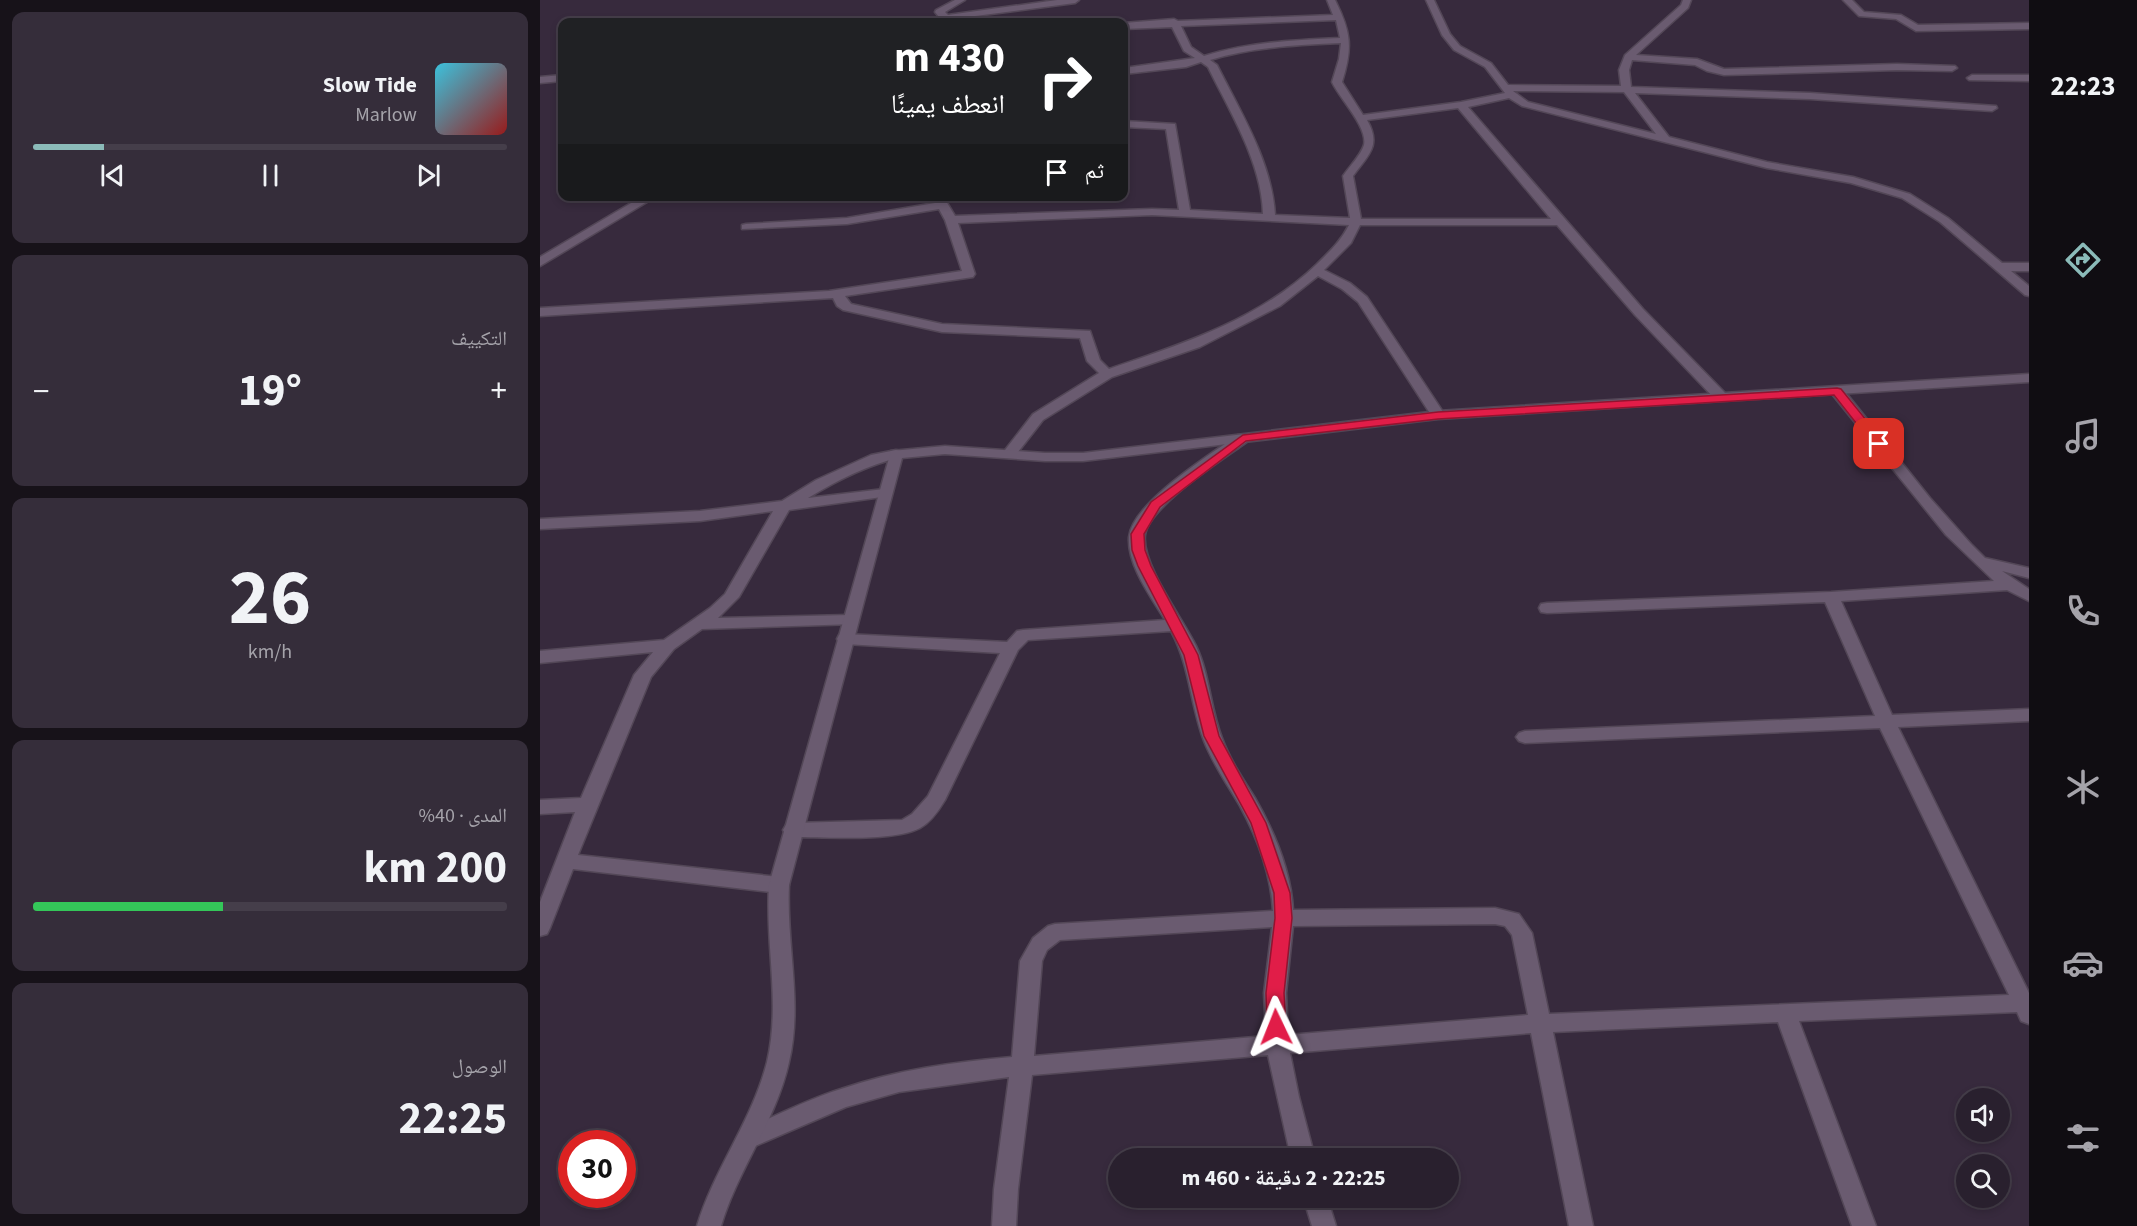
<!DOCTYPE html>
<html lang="ar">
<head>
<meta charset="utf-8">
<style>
  :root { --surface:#29202e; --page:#352d3a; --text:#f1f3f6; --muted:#a5a3aa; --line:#453e4a; --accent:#8bbbb9 }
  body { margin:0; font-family:"Source Sans 3","Noto Naskh Arabic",sans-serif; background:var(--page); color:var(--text); direction:rtl; height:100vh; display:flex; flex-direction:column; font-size:22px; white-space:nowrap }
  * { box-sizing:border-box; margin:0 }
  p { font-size:20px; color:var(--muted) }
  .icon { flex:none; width:33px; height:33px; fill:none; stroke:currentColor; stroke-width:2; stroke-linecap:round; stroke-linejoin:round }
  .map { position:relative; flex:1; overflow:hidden; direction:ltr }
  .drawer { display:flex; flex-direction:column; gap:12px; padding:12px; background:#171219; width:540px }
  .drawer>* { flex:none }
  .top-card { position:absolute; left:18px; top:18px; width:570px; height:183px; border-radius:12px; box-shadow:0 3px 9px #0003,0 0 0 2px var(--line); direction:rtl; background:#202124; color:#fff; overflow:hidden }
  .fabs { position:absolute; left:1416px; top:1088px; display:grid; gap:12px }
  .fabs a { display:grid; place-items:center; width:54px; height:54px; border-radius:50%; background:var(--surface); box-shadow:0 3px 9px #0003,0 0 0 2px var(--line); font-size:30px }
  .speed { position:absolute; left:18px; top:1130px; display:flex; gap:12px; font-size:30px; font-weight:700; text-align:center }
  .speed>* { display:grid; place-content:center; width:78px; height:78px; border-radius:50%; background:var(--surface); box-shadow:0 3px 9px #0003,0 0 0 2px var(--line); line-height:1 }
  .speed .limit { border:9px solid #d22; background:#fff; color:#111 }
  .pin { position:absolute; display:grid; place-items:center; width:51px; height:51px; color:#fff; margin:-26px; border-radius:12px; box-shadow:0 3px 9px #0006 }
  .me { position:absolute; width:66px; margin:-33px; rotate:358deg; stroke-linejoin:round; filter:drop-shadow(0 0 4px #0008) }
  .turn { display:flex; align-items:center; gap:21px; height:126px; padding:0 24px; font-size:27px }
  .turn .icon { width:78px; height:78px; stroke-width:2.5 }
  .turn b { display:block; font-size:42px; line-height:51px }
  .then { display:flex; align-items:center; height:57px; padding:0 24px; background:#0003; gap:12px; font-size:22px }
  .big { font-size:45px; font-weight:700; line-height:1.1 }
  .drawer .tile { flex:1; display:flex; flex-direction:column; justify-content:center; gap:9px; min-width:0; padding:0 21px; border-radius:12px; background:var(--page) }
  .drawer .dial { align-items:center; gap:0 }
  .dial b { font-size:78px; line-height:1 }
  .song { display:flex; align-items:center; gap:18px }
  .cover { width:72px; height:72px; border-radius:9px; background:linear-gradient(135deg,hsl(190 70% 55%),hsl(0 70% 35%)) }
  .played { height:6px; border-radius:3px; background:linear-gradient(90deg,var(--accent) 15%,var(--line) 15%) }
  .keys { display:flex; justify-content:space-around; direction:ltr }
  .heat { display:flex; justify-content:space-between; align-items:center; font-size:33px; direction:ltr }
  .charge { height:9px; border-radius:4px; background:linear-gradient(90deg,#34c759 40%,var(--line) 0) }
  .trip { position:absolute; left:568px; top:1148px; width:351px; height:60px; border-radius:30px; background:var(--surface); box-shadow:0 3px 9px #0003,0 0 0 2px var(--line); font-weight:700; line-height:60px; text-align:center; direction:rtl }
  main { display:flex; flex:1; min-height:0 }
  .tab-bar { display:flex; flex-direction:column; width:108px; justify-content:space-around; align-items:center; background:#100d12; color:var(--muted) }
  .tab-bar .icon { width:42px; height:42px }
  .tab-bar .selected { color:var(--accent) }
  .tab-bar b { font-size:27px; color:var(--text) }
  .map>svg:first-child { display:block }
</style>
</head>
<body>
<main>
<nav class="tab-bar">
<b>22:23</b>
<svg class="icon selected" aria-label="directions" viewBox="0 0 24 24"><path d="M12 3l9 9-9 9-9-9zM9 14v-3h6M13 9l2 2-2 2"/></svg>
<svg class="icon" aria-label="music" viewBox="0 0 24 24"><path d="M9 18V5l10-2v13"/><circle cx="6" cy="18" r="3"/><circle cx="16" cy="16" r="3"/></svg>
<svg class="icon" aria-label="phone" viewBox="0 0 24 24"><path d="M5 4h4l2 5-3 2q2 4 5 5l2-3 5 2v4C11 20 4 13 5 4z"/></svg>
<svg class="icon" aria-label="climate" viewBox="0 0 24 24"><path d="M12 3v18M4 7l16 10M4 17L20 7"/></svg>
<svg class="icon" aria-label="car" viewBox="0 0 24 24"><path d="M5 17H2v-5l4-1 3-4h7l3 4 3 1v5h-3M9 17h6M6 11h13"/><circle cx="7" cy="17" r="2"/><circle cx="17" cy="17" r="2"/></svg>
<svg class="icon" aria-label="filters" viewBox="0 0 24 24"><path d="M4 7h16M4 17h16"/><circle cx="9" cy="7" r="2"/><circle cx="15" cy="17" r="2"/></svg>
</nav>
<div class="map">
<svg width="1489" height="1226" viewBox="0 0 1489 1226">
  <rect width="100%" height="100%" fill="#372a3d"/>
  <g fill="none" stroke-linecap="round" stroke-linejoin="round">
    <g stroke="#534757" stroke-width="3">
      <g id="minor">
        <path d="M415 0H425L405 12 408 15 517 0H539L535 3 389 22 399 17 395 12 396 10Z"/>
        <path d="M787 0H795C811 32 813 47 802 82L823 115 921 102 965 93 945 67 914 50 902 35 886 0H894L910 34 920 46 951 63 968 85 1081 86 1079 70 1085 55 1141 5 1143 0H1151L1148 8 1096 55 1157 59 1184 69 1357 64 1415 66 1417 68 1412 71 1357 70 1184 75 1167 71 1155 65 1092 60 1089 70 1091 87 1270 93 1456 106 1457 108 1452 111 1270 99 1095 93 1129 137 1227 162 1313 177 1370 194 1408 218 1462 263H1489V271H1471L1489 286V296L1485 295 1400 222 1362 198 1311 183 1227 168 982 106 969 98 928 107 1103 309 1186 394 1188 397 1186 400H1176L1095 315 1017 225H820L811 243 784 270 810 283 827 297 905 415 903 418H893L818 302 802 289 778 276 740 306 660 347 572 377 503 420 474 457 469 458 462 454 493 414 559 373 547 361 540 338 402 332 303 310 297 306 293 298 0 316V308L289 291 422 271 405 220 399 209 307 224 202 229V225L206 224 307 218 395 203 392 196H403L415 216 612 209 639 210 626 129 584 127V121L635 124 650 210 723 214C722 163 690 112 668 67L661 62 646 67 584 74V68L655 58 644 51 632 27 584 29V23L634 19 638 21 793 15ZM796 20 800 38C754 40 708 42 664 56L651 47 641 26ZM801 43 799 59 792 82C799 98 828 127 824 145 821 155 809 167 803 176L810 218 735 215C732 162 700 111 677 65L670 60C712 47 757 45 801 43ZM973 91 1084 92 1116 134 988 102ZM918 108 1011 219H821L813 176C828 155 842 146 827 120ZM612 215 809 225C801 241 790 251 777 264 720 319 643 344 569 369L560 360 550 331 402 324 311 304 305 296 433 277 435 274 418 223Z"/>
        <path d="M1303 0H1312L1324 12 1361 15 1378 25 1489 23V29L1376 31 1356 19 1319 16Z"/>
        <path d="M22 75V81L0 83V77Z"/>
        <path d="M1432 75H1489V81L1429 80 1427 78Z"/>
        <path d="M103 196H117L0 266V257Z"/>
        <path d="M1297 387 1302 388 1390 498 1431 544 1445 558 1489 568V578L1462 571 1489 589V601L1467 590 1301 601 1352 715 1489 709V721L1358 727 1489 993V1024L1481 1021 1477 1012 1259 1021 1336 1226H1312L1238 1022 1013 1032 1053 1226H1029L991 1033 750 1053 759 1097 775 1158H751L728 1055 492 1075 478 1189 476 1226H452L454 1189 469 1077 359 1092 306 1107 208 1149 200 1146 196 1139 200 1132C233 1117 266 1100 301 1089 356 1070 414 1062 472 1057L480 961 493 938 508 926 515 924 733 911C731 875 717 837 700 806 687 784 673 764 664 741 650 704 650 666 631 631L488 640 478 650 405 800C399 810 391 822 380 828 354 842 284 837 253 837L246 835 243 830 246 825 253 823 362 820 372 814 388 796 460 653 305 644 299 643 297 639 299 635 305 634 467 642 477 631 483 630 625 620C611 597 587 565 589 537 592 503 671 454 698 435H708L710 438 708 441C684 459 609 506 605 535 601 564 643 619 656 646 670 675 670 708 682 738 690 760 703 779 715 798 734 831 751 871 753 910L955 908 979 914 992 933 1009 1014 1469 995 1340 728 985 743 979 741 976 737 979 733 985 731 1335 716 1285 602 1007 613 1001 612 999 608 1001 604 1007 603 1291 592 1454 581 1406 535 1292 394 1290 391ZM955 924 965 926 972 935 988 1015 748 1035 746 993 753 926ZM732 927 724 993 726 1036 494 1056 502 961 507 950 520 940Z"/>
        <path d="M356 450 361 451 363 454 361 457C328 465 297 480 268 498L344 489 349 490 351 493 349 496 249 510 199 597 178 618 310 615 316 616 318 620 316 624 162 629 134 649 111 677 38 855 239 877 246 880 249 885 246 890 239 893 33 869 10 928 7 934 0 936V902L35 812 0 814V800L41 798 94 675 113 652 0 663V651L124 640 170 608 185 594 233 511 160 521 0 529V519L160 511 242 501 276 480 331 455Z"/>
        <path d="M763 1197H787L796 1226H772Z"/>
      </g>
    </g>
    <g stroke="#534757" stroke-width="3">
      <path id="tertiary" d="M1489 374V382L898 419 543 461H505L405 454 362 458 249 885C246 945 263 1003 249 1062 236 1121 198 1169 181 1226H157C174 1169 212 1121 227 1062 241 1003 225 945 229 885L351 451 405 446 505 453H543L898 411Z"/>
    </g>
    <use href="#minor" fill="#6a5b70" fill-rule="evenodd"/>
    <use href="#tertiary" fill="#6a5b70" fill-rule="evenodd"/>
  </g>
  <path fill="#e11d48" stroke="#92132f" stroke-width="1.5" d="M1297 388 1301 389 1344 442V447H1335L1294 395 898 419 706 441 620 507 604 534 605 550 611 566 658 655 679 736 726 823 750 893 752 918 744 993 746 1027 743 1032 736 1035 730 1032 727 1027 726 993 735 918 734 893 711 823 664 736 644 655 598 566 592 550 591 534 611 502 703 435 898 412Z"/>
</svg>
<div class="fabs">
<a><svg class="icon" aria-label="sound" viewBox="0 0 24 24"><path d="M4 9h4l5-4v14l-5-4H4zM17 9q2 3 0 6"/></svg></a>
<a><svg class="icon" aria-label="search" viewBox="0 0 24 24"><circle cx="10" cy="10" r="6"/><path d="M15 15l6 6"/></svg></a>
</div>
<div class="speed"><div class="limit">30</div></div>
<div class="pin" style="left:1339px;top:444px;background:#d93025"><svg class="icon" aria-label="arrive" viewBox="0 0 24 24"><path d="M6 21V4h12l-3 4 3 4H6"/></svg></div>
<svg class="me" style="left:736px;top:1027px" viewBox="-20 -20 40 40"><path d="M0-17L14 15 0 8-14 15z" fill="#e11d48" stroke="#fff" stroke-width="4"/></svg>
<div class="trip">22:25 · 2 دقيقة · 460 m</div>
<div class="top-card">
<div class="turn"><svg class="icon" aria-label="right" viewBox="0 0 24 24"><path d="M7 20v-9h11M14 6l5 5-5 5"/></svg><div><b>430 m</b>انعطف يمينًا</div></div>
<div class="then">ثم<svg class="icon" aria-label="arrive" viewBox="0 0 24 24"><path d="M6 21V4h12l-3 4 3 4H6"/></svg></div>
</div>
</div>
<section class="drawer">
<div class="tile">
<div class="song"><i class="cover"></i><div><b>Slow Tide</b><p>Marlow</p></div></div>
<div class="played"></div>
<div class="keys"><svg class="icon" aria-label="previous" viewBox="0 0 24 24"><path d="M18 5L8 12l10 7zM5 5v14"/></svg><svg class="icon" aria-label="pause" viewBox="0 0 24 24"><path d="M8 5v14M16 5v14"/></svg><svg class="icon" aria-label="next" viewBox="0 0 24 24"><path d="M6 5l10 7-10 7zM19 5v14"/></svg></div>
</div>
<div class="tile"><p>التكييف</p>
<div class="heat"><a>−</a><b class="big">19°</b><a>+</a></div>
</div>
<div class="tile dial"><b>26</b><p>km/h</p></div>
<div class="tile"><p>المدى · 40%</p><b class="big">200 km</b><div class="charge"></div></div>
<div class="tile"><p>الوصول</p><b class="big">22:25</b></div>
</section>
</main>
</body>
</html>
